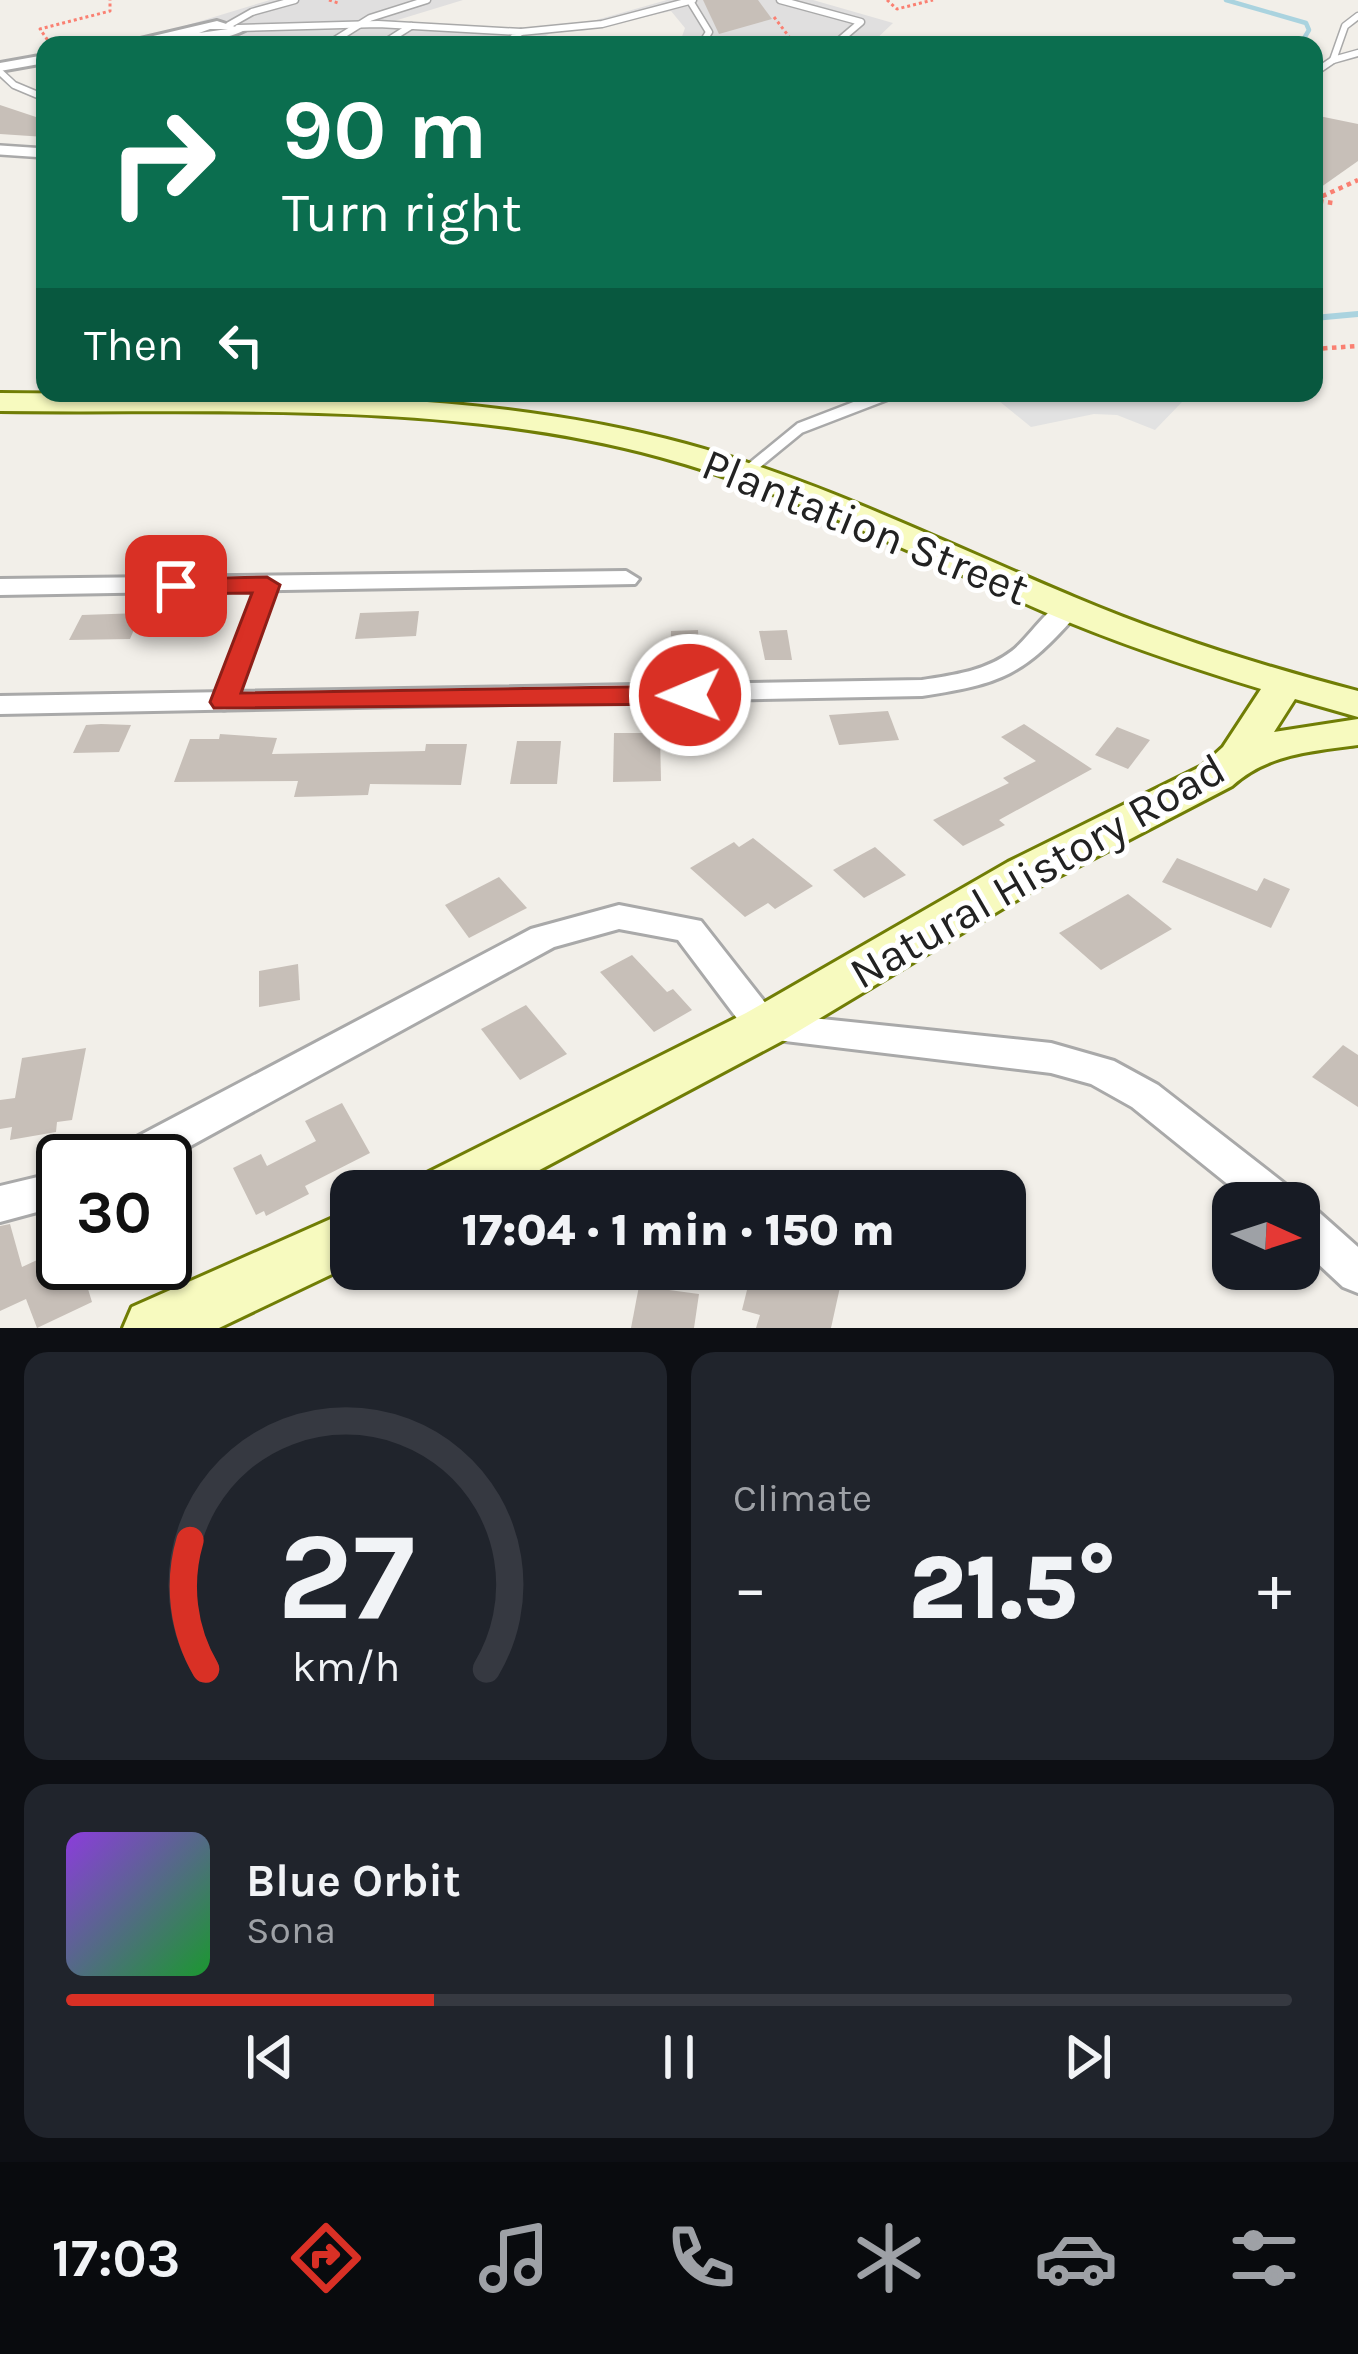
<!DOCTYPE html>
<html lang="en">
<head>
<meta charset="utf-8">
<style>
  :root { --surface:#171b24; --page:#20242c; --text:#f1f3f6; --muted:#9ea1a6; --line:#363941; --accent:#d93025 }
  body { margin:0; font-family:Karla,sans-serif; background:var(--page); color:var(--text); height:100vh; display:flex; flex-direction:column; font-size:45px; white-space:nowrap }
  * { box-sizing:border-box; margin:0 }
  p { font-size:39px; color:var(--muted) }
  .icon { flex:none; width:66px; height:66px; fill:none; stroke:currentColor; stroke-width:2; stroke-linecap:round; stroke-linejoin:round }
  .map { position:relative; height:1328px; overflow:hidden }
  .sheet { display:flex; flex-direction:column; gap:24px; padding:24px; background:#0d0f14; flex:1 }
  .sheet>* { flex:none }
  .guide { position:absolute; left:36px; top:36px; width:1287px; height:366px; border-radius:24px; box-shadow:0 3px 9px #0004; background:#0b6e4f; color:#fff; overflow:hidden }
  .needle { width:78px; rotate:93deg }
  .fabs { position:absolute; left:1212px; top:1182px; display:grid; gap:24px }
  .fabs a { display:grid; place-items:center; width:108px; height:108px; border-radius:24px; background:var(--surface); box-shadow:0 3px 9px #0004; font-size:60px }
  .speed { position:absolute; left:36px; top:1134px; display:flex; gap:24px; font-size:60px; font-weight:700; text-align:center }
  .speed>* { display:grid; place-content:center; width:156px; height:156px; border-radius:50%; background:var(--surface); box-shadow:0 3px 9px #0004; line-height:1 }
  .speed .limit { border:6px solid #111; border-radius:18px; background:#fff; color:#111 }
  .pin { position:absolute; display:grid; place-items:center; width:102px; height:102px; color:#fff; margin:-51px; border-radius:24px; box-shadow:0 6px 18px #0006 }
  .me { position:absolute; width:132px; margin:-66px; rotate:269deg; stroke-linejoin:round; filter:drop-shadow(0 0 9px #0008) }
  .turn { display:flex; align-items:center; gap:42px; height:252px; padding:0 48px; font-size:54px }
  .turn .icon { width:156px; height:156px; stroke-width:2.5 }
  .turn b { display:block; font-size:84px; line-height:102px }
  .then { display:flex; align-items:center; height:114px; padding:0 48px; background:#0003; gap:24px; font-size:45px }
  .big { font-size:90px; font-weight:800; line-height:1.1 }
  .sheet .tile { flex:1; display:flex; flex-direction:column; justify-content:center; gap:18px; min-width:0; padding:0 42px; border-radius:24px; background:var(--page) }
  .sheet .dial { align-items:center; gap:0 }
  .dial svg { height:312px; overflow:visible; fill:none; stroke:var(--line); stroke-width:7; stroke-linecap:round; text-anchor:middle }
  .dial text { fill:var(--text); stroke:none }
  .song { display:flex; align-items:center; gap:36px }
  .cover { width:144px; height:144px; border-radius:18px; background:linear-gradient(135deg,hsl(270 70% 55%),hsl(130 70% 35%)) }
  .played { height:12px; border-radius:6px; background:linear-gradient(90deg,var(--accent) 30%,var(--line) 30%) }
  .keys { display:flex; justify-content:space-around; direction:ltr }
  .heat { display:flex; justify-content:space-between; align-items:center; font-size:66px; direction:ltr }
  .sheet .tiles { flex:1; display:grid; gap:24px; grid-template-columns:1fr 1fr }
  .tile:last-child { grid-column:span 2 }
  .trip { position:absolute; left:330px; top:1170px; width:696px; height:120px; border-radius:24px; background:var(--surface); box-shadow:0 3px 9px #0004; font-weight:800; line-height:120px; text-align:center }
  .dock { display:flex; height:192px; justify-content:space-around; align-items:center; background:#090b0e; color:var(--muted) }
  .dock .icon { width:84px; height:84px }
  .dock .selected { color:var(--accent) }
  .dock b { font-size:54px; color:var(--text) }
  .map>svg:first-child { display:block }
</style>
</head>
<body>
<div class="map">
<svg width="1358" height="1328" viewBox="0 0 1358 1328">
  <rect width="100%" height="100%" fill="#f2efe9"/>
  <path fill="#e0dfdf" d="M270 0H463L391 22 493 29 582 24 667 0H813L893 23 870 45H679L685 28 671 11 588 30 550 33 534 45H142L175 40 171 33 181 27Z"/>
  <path fill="#e2e2e2" d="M1011 393H1146L1182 402 1155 430 1117 415 1094 414 1031 427 993 396Z"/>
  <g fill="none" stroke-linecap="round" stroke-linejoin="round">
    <path stroke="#aad3df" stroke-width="4.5" d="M1226 0 1306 23 1309 30 1300 45"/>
    <path stroke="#aad3df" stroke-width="6" d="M1314 318 1358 314"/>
  </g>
  <g fill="#c7bfb8">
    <path d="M703 0H758L772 19 719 34Z"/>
    <path d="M0 105 45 120V137L0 134Z"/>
    <path d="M1314 115 1358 124V161L1314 192Z"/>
    <path d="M419 611 416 636 355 639 360 613Z"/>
    <path d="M141 613 130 639 69 640 82 615Z"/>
    <path d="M698 630 700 660 670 661 671 631Z"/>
    <path d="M787 630 792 660H765L759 631Z"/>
    <path d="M888 711 899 740 839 745 829 715Z"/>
    <path d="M1024 724 1092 769 999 820 1005 825 963 846 933 820 1009 783 1003 778 1036 761 1001 737Z"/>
    <path d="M86 725 101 724 131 725 119 752 73 753Z"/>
    <path d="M1117 727 1150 740 1128 769 1095 755Z"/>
    <path d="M614 733H660L661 781 613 782Z"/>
    <path d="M220 734 277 738 272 754 425 751 426 744H467L461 785 370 784 368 795 294 797 298 781 174 782 190 739H219Z"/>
    <path d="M517 741H561L557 784H510Z"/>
    <path d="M753 838 813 886 775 909 768 903 745 917 690 868 734 842 739 847Z"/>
    <path d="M875 847 906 875 864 898 833 870Z"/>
    <path d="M1177 858 1257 891 1264 878 1290 889 1271 928 1162 882Z"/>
    <path d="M499 877 527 908 469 938 445 905Z"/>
    <path d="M1128 894 1172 929 1101 970 1059 933Z"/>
    <path d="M632 955 667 992 673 989 692 1010 654 1032 600 972Z"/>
    <path d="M298 964 300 1000 259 1007V971Z"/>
    <path d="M526 1005 567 1054 520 1080 481 1029Z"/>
    <path d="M1343 1045 1358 1055V1107L1312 1077Z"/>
    <path d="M86 1048 72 1120 57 1122 56 1132 10 1140 12 1127 0 1129V1100L15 1098 22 1058Z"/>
    <path d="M342 1103 370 1153 305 1186 309 1194 266 1216 264 1211 256 1215 233 1168 261 1154 267 1166 316 1141 305 1121Z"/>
    <path d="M10 1224 22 1267 63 1248V1263H80L92 1302 37 1328 26 1299 0 1311V1226Z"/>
    <path d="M768 1269H844L831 1328H756L760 1315 742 1310 750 1278 765 1282Z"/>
    <path d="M639 1286 699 1294 694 1328H631Z"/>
  </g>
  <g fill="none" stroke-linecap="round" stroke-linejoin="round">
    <g stroke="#a9a9a9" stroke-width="9">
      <g id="lane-far3">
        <path d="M780 0 861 22 834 45"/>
        <path d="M690 1 709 32 701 45"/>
        <path d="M1358 16 1345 26 1333 60 1358 53"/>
        <path d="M229 25 252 12 295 0"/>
        <path d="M238 28 378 24 521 32 503 45"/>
        <path d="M521 32 602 24 693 0"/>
        <path d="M327 45 370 18 427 0"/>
        <path d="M381 45 411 26"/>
        <path d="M0 72 14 85 45 98"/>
        <path d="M1314 73 1333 60"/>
      </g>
    </g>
    <g stroke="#a9a9a9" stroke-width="14">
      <path id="lane-far2" d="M0 150 45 153"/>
    </g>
    <g stroke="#a9a9a9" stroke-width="15">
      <path id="lane-far1" d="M745 473 800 428 891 393"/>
    </g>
    <g stroke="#a9a9a9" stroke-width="21">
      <path id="lane" d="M224 702 267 585"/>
    </g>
    <g stroke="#a9a9a9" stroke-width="6">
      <g id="street">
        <path d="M217 21 245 30C221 42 210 36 186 38 162 40 140 45 115 45ZM210 29H228L199 33Z"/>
        <path d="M45 55V63L0 71V63Z"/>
        <path d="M626 571 639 579 635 584 0 595V579Z"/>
        <path d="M1069 600 1078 603 1082 608 1078 613C1024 675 1002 684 922 696L0 714V696L922 680C954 675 986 671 1012 651 1031 636 1047 606 1069 600Z"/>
        <path d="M619 905 701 921 774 1014 1051 1043 1114 1061 1158 1085 1294 1191 1300 1202 1313 1207 1358 1247V1293L1343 1287 1299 1246V1203H1251L1132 1107 1091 1084 1051 1073 751 1037 678 940 619 929 554 947 163 1161H109L114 1149 531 929Z"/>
        <path d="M63 1171V1205L0 1222V1186Z"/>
      </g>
    </g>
    <g stroke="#707d05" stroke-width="6">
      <g id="secondary">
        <path d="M0 393C230 396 462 384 686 444 821 481 945 543 1074 597 1166 636 1262 666 1358 691V717L1295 699 1274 732 1358 719V745C1312 751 1267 754 1232 786L1040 886 782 1041 500 1191H419L427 1173 746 1013 1008 862 1202 766 1223 747 1261 689C1189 667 1117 643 1047 613 919 557 796 494 660 457 446 399 220 414 0 411Z"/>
        <path d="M351 1210V1265L219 1328H123L132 1307Z"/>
      </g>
    </g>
    <g stroke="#fa8072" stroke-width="3" stroke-dasharray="3 3" stroke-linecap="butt">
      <path d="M329 0 338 3"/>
      <path d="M887 0 897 9 933 0"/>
      <path d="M774 17 790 38"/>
      <path d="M789 38H818"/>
      <path d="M64 45 49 42 40 29 110 11V0"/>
    </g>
    <g stroke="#fa8072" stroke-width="4.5" stroke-dasharray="4.5 4.5" stroke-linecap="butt">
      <path d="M1314 200 1358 180"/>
      <path d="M1319 201 1333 203"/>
      <path d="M1314 225H1321"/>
      <path d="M1314 349 1358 346"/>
    </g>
    <use href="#lane-far3" stroke="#fff" stroke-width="6"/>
    <use href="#lane-far2" stroke="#fff" stroke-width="9"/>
    <use href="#lane-far1" stroke="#fff" stroke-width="10"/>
    <use href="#lane" stroke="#fff" stroke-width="15"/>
    <use href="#street" fill="#fff" fill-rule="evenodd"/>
    <use href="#secondary" fill="#f7fabf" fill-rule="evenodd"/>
  </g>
  <path fill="#d93025" stroke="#8d1f18" stroke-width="3" d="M267 577 280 585 241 693 690 686 704 695 690 704 214 708 210 702 252 593 176 594 163 586 176 579Z"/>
  <g text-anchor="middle" stroke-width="10" stroke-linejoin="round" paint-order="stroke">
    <g font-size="45" fill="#222" stroke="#fff">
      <text transform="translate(866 526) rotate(22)" y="16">Plantation Street</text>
      <text transform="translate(1037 870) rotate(-30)" y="16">Natural History Road</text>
    </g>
  </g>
</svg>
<div class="fabs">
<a><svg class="needle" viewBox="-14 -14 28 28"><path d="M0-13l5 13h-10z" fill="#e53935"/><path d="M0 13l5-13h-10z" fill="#9ea1a6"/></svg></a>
</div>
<div class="speed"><div class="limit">30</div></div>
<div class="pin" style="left:176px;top:586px;background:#d93025"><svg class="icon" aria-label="arrive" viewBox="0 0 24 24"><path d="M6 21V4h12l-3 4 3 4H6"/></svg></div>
<svg class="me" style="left:690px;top:695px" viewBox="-20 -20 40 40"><circle r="17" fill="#d93025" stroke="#fff" stroke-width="3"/><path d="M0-11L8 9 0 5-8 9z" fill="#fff"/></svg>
<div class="trip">17:04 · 1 min · 150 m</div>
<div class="guide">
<div class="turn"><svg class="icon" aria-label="right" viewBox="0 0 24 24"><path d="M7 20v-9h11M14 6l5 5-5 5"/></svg><div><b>90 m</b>Turn right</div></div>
<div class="then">Then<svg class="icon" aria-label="left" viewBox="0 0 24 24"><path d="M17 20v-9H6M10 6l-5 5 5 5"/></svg></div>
</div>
</div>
<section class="sheet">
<div class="tiles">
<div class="tile dial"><svg viewBox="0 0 100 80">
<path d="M14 69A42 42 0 1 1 86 69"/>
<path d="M14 69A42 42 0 0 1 10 36" stroke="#d93025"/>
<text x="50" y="56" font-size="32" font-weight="700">27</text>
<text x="50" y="72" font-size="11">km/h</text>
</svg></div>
<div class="tile"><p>Climate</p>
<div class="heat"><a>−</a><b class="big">21.5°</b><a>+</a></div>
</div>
<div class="tile">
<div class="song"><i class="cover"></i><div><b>Blue Orbit</b><p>Sona</p></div></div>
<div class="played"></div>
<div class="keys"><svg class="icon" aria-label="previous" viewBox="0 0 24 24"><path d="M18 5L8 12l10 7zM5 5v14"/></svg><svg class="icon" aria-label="pause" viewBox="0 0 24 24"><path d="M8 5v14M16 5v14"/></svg><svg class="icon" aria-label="next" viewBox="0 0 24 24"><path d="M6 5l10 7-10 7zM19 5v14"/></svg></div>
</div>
</div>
</section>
<nav class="dock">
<b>17:03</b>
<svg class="icon selected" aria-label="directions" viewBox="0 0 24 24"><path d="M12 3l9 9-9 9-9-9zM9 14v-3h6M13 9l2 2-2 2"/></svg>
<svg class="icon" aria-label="music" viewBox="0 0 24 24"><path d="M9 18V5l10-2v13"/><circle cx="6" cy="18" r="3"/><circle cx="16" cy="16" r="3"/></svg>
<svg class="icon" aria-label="phone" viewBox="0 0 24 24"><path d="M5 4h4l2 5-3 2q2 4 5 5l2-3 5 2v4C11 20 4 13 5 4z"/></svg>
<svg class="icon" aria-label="climate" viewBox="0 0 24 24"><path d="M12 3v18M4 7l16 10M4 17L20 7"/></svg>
<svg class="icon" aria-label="car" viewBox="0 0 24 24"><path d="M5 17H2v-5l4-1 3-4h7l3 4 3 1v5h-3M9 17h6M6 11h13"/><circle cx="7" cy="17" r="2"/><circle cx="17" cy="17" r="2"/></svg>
<svg class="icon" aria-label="filters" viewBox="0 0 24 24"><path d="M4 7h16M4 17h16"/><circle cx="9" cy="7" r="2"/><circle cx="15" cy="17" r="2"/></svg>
</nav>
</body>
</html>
